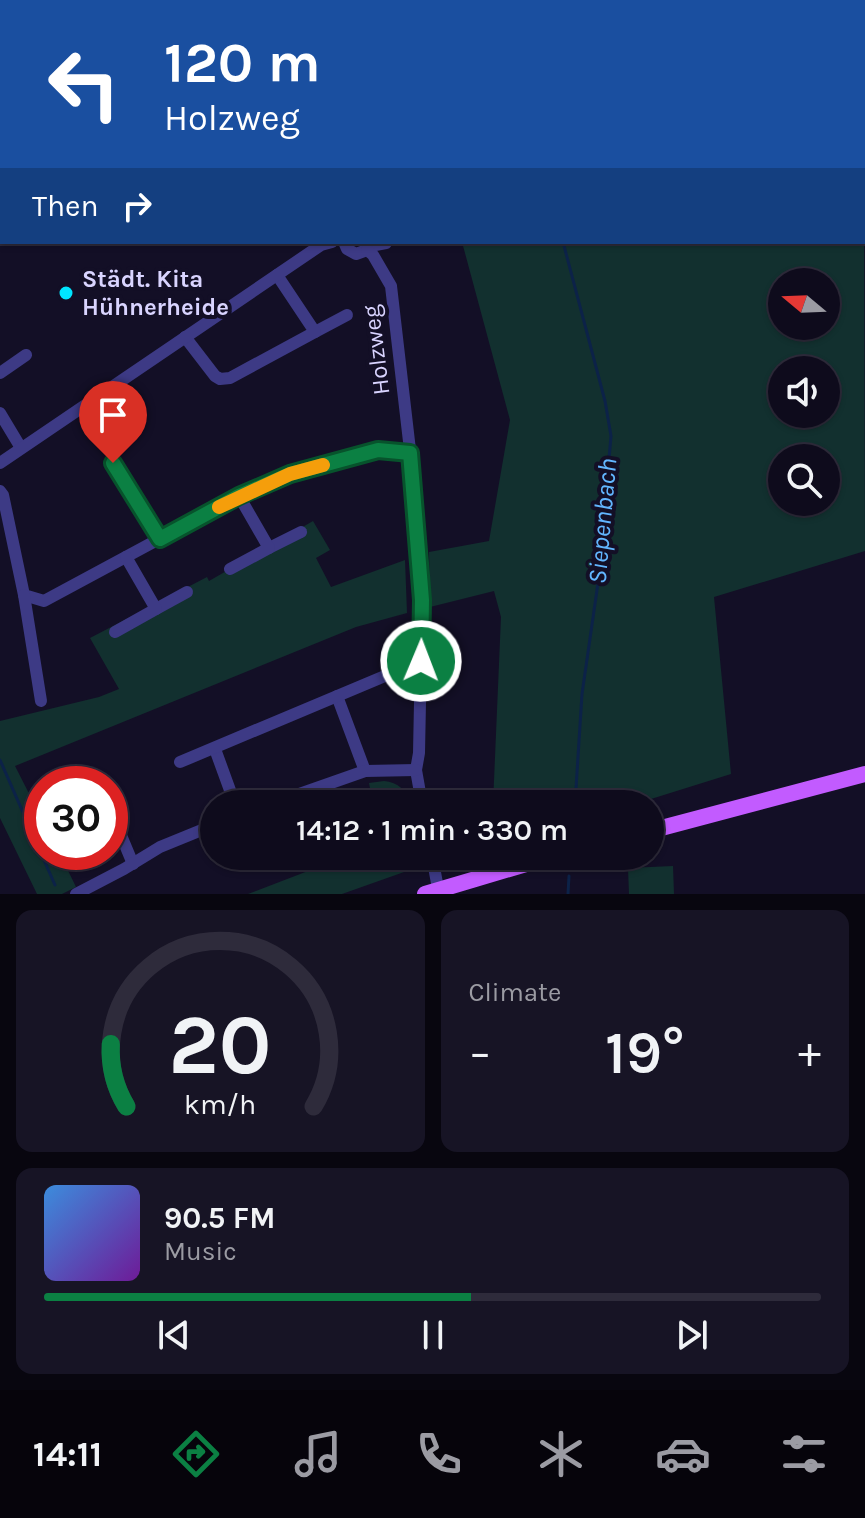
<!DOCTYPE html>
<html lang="en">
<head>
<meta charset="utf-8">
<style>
  :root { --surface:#0e0b1c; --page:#171425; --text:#f1f3f6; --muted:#9b9ba3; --line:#2e2b3b; --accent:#0b8043 }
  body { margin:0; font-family:Karla,sans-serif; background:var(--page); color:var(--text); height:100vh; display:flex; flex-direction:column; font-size:30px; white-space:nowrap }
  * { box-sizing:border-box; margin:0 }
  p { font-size:26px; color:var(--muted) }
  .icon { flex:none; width:44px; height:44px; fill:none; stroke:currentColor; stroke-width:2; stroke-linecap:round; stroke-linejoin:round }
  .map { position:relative; height:894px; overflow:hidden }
  .side { display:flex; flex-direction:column; gap:16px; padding:16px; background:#08060f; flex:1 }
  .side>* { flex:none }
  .hud { position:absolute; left:0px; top:0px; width:866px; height:244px; box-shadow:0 2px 6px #0004,0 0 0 2px var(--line); background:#1a4fa0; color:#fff; overflow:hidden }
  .needle { width:52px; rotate:289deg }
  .tools { position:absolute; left:768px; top:268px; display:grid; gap:16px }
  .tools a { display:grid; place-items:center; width:72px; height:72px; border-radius:50%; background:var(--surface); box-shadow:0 2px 6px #0004,0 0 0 2px var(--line); font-size:40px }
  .speed { position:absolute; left:24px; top:766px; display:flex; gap:16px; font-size:40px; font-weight:700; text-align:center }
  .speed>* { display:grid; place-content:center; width:104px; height:104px; border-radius:50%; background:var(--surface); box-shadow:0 2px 6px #0004,0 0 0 2px var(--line); line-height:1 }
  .speed .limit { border:12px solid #d22; background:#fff; color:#111 }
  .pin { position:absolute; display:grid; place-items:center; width:68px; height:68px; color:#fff; margin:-82px -34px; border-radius:50% 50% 50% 0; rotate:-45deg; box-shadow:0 0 8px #0007 }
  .pin .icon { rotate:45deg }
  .me { position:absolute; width:88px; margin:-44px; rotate:1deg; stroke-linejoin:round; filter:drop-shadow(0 0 6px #0008) }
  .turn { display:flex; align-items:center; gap:28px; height:168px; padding:0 32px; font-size:36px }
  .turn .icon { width:104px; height:104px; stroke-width:2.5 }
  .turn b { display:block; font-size:56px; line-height:68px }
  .then { display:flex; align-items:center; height:76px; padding:0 32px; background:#0003; gap:16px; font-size:30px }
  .big { font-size:60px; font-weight:600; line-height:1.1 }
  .side .widget { flex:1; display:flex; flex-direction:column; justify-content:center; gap:12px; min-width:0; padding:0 28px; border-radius:16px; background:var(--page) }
  .side .dial { align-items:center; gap:0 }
  .dial svg { height:208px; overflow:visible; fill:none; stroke:var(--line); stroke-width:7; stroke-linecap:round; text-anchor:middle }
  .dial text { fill:var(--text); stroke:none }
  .song { display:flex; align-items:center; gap:24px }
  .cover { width:96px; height:96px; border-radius:12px; background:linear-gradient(135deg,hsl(210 70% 55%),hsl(280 70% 35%)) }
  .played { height:8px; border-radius:4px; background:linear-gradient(90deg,var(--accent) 55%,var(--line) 55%) }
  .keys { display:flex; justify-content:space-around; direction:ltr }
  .heat { display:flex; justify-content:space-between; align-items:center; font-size:44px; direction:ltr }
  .side .tiles { flex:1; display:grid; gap:16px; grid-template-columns:1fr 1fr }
  .widget:last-child { grid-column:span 2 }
  .trip { position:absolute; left:200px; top:790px; width:464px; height:80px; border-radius:40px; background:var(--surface); box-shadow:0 2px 6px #0004,0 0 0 2px var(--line); font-weight:600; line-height:80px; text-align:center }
  .menu { display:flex; height:128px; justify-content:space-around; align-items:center; background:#06040b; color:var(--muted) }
  .menu .icon { width:56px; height:56px }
  .menu .active { color:var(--accent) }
  .menu b { font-size:36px; color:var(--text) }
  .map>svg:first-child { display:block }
</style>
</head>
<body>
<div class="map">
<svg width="865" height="894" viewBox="0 0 865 894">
  <rect width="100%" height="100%" fill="#130f26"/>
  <g fill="#12302f" fill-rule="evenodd">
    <path d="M864 155 865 551 714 597 731 774 635 804H579L576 794 526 804H493L501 617 494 591 430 607 429 552 489 541 510 420 462 242H864ZM782 282H826V326H782ZM782 370H826V414H782ZM782 458H826V502H782Z"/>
    <path d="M313 521 330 550 316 558 331 587 405 560 407 613 356 627 15 766 42 819V852H59L76 887 62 894H37L0 818V721L99 697 119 689 90 638 207 577 209 581Z"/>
    <path d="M384 781C398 782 407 791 411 804H373L369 783Z"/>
    <path d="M347 856H420L421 866 342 894H248Z"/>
    <path d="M673 866 674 894H629L628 868Z"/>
  </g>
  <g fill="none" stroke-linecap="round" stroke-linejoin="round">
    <g stroke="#0c2248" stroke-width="3">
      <path d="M492 0 493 2"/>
      <path d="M563 242 605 401 611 436 598 583 582 694 575 804"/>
      <path d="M0 760 55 885"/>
      <path d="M568 894 569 876"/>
    </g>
    <g stroke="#3d3a85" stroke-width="12">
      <path d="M32 0 37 2"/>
      <path d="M841 0 842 2"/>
      <path d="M93 2 96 0"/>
      <path d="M746 2 748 0"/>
      <path d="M864 96 865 100"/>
      <path d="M344 242 347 249 356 254 367 250 371 242"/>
      <path d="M370 246 386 243"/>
      <path d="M367 250 373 255 391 286 413 476 422 600 419 753 416 770 422 804"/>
      <path d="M315 332 347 315"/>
      <path d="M185 337 215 376 220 379 230 378 315 332 277 275"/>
      <path d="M0 373 26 355"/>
      <path d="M0 413 21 448"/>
      <path d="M0 463 321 245 332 242"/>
      <path d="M113 463 160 539"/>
      <path d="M0 491 3 495 24 595 44 601 239 496 290 474 378 450 410 453"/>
      <path d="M269 548 301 532"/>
      <path d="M230 569 269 548 239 496"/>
      <path d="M24 595 41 701"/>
      <path d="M156 609 187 592"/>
      <path d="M115 632 156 609 126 557"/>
      <path d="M337 696 365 771"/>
      <path d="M215 749 235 804"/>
      <path d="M180 762 392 673"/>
      <path d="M89 782 93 784"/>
      <path d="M271 804 365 771 416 770"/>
      <path d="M110 809 133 864"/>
      <path d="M432 856 439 894"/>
      <path d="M76 894 124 869 160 847 214 825"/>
    </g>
    <g stroke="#c25bff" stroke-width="16">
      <path d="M650 831 865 774"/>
      <path d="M425 894 553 856"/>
    </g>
  </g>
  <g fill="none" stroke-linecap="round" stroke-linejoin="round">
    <g stroke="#07532c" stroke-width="20">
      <path id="route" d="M113 463 160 539 239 496 290 474 378 450 410 453 422 600 421 661"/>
    </g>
    <use href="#route" stroke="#0b8043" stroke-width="14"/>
    <path stroke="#f59e0b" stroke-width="14" d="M219 507 290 474 323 465"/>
  </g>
  <circle fill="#00e5ff" stroke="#130f26" stroke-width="3" cx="66" cy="293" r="8"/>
  <g text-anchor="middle" stroke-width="8" stroke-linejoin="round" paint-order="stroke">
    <g font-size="24" font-weight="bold" fill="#d9d4ff" stroke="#130f26" text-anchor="start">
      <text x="82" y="287">Städt. Kita<tspan x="82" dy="28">Hühnerheide</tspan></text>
    </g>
    <g font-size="24" fill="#d9d4ff" stroke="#130f26">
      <text transform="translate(376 350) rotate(-97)" y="8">Holzweg</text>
    </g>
    <g font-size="26" font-style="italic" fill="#62b6ff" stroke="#130f26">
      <text transform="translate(602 521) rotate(-85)" y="9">Siepenbach</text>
    </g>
  </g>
</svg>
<div class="tools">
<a><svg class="needle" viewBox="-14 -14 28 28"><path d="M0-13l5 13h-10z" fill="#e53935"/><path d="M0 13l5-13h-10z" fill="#9b9ba3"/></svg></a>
<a><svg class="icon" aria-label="sound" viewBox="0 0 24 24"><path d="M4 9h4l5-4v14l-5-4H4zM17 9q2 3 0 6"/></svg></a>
<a><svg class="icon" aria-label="search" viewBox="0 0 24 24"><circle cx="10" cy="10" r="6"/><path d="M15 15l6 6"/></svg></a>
</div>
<div class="speed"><div class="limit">30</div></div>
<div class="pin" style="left:113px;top:463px;background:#d93025"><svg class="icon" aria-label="arrive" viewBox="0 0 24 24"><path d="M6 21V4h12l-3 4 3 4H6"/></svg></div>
<svg class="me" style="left:421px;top:661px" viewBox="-20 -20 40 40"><circle r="17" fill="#0b8043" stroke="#fff" stroke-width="3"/><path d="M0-11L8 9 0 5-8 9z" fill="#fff"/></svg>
<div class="trip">14:12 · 1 min · 330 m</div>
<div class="hud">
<div class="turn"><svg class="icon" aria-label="left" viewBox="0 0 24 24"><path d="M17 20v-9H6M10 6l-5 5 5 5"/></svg><div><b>120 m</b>Holzweg</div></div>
<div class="then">Then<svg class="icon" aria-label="right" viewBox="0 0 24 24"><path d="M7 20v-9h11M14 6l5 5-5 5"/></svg></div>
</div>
</div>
<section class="side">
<div class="tiles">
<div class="widget dial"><svg viewBox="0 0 100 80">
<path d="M14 69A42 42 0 1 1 86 69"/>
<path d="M14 69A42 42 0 0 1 8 45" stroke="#0b8043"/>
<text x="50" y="56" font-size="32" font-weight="700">20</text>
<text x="50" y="72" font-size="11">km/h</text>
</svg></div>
<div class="widget"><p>Climate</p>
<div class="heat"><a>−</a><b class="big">19°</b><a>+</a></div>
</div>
<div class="widget">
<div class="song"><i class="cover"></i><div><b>90.5 FM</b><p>Music</p></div></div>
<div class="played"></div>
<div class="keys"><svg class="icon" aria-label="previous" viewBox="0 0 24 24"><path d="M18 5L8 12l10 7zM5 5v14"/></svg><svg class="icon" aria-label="pause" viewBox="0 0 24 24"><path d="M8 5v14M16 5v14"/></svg><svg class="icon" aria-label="next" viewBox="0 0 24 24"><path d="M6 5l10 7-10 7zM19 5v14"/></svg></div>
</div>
</div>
</section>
<nav class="menu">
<b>14:11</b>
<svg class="icon active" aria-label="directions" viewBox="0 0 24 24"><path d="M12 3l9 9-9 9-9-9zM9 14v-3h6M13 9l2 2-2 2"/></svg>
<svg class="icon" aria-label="music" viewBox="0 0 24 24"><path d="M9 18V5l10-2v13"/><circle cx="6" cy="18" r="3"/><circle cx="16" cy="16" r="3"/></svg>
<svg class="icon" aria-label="phone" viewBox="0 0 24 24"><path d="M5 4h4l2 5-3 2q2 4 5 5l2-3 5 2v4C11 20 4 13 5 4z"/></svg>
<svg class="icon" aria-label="climate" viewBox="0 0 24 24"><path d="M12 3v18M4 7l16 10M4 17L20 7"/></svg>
<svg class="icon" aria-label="car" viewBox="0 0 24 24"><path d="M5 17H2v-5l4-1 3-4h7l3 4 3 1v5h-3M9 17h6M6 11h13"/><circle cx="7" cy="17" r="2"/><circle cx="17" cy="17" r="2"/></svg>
<svg class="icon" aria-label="filters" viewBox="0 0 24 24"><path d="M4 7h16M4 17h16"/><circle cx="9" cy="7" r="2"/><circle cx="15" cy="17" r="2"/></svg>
</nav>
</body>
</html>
